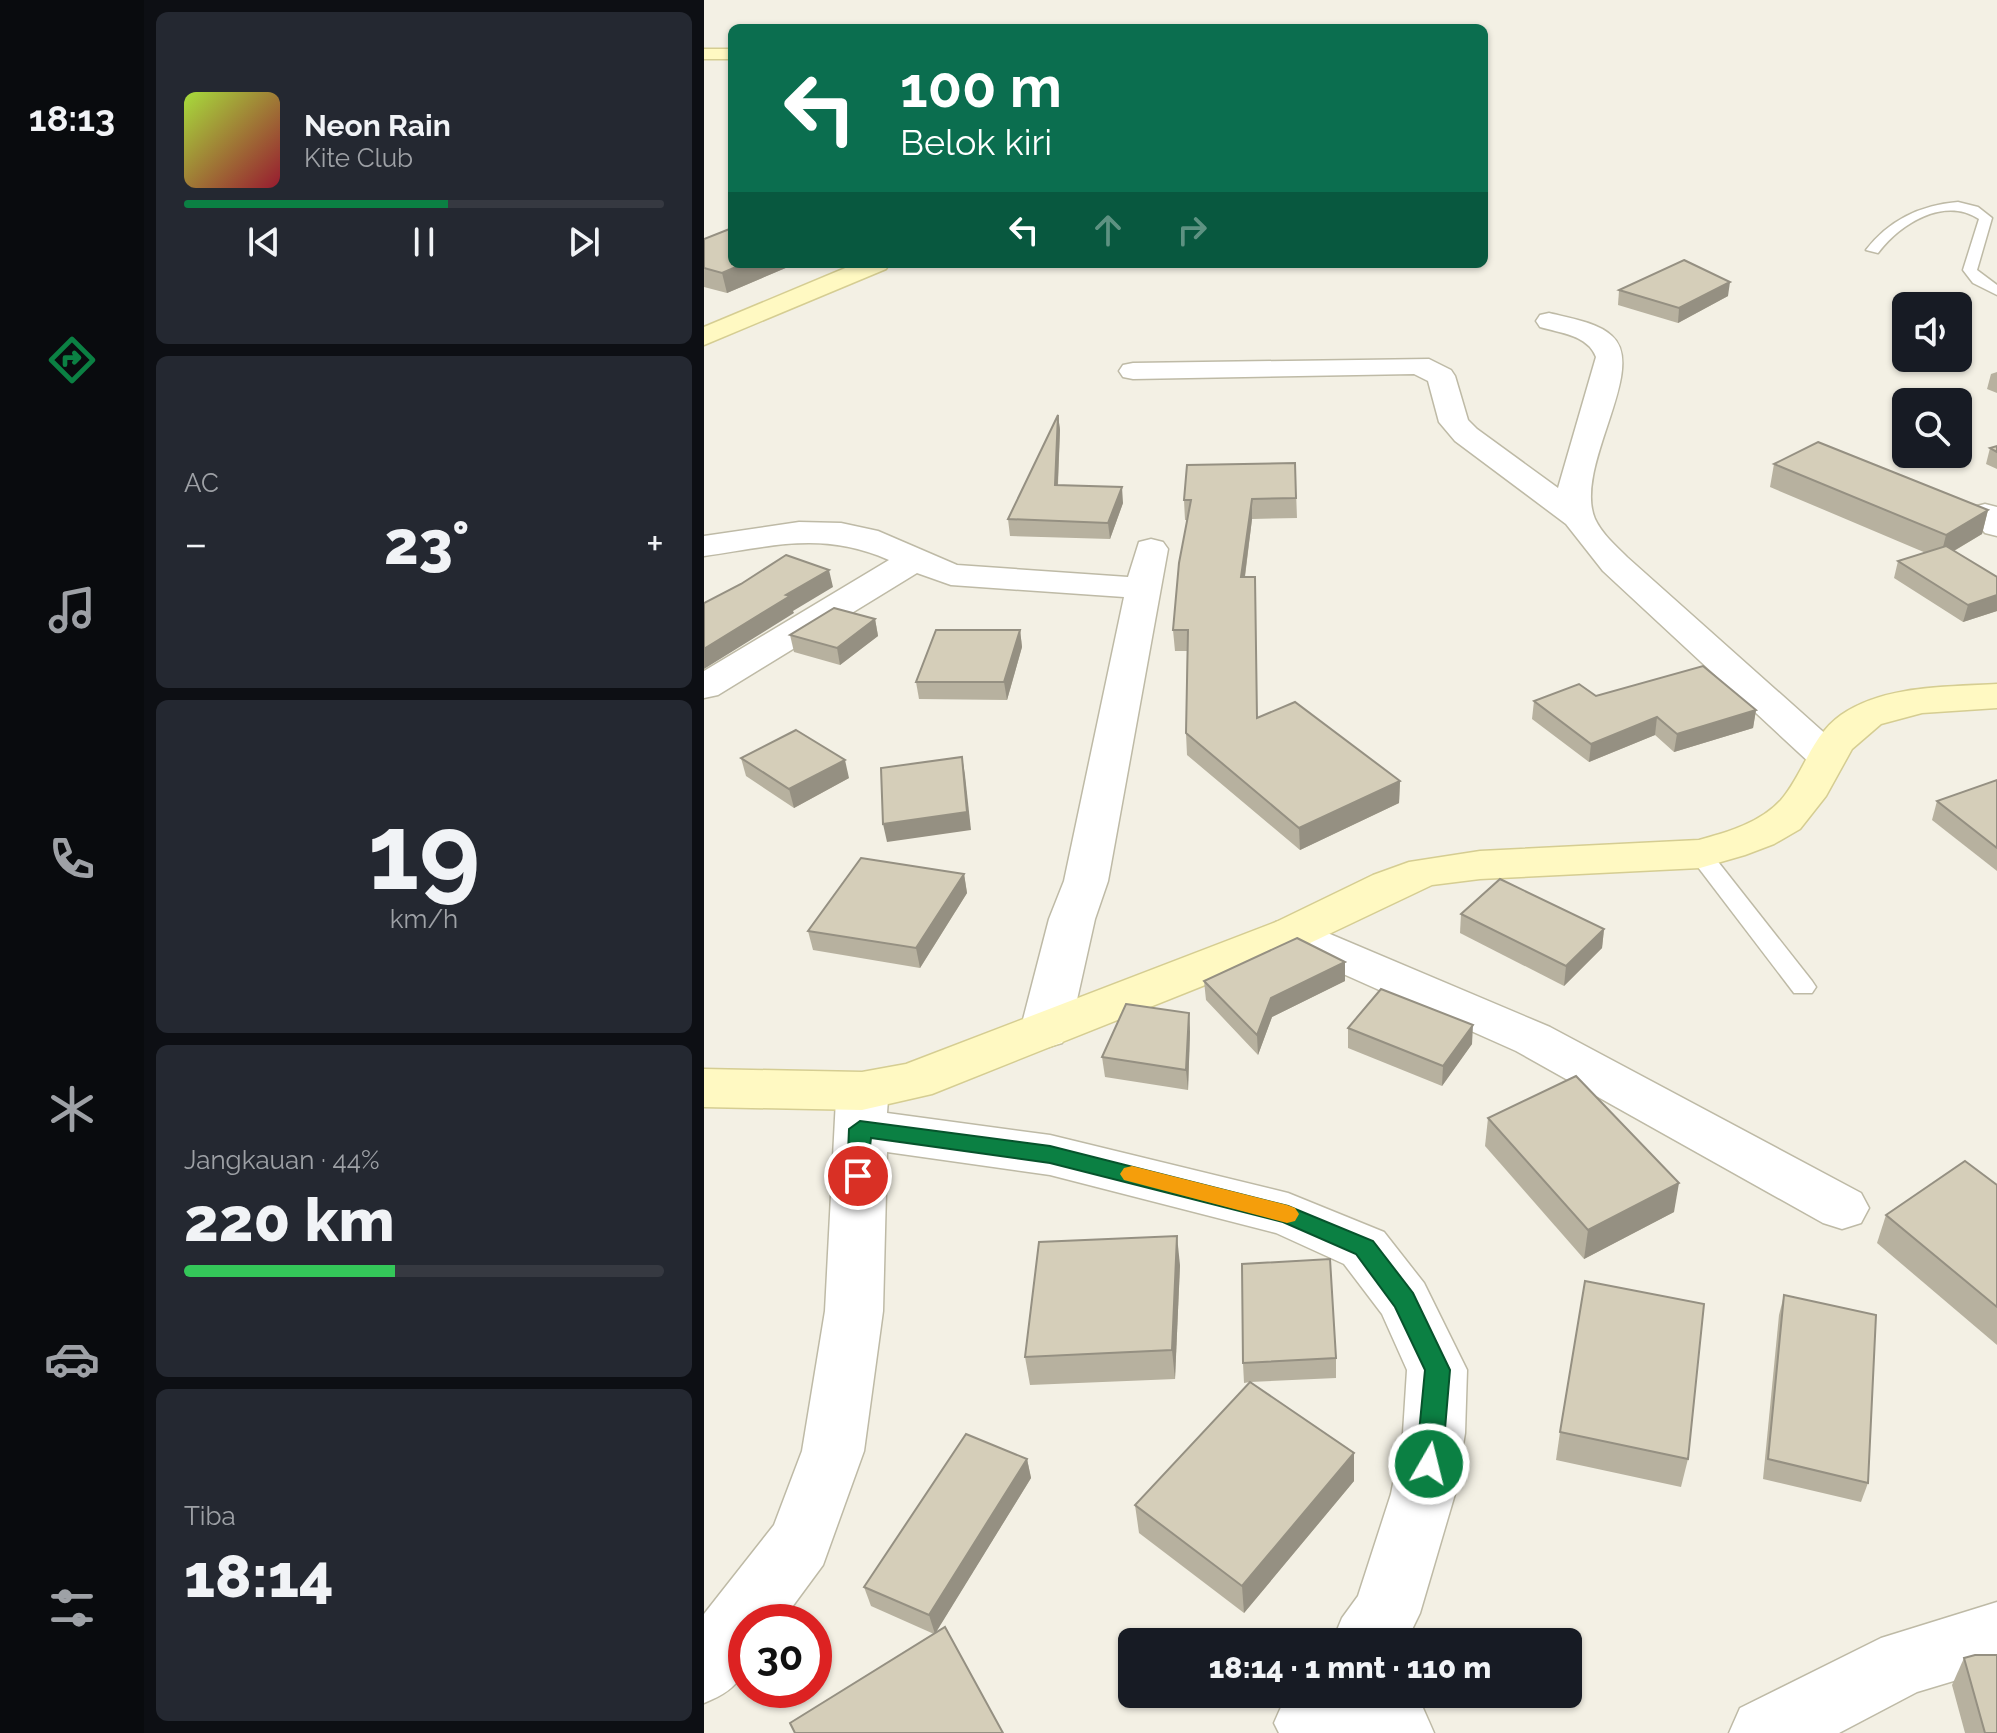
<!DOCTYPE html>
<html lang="id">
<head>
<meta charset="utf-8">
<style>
  :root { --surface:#171b24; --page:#242831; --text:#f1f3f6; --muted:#9ea1a6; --line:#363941; --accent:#0b8043 }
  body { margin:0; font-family:Raleway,sans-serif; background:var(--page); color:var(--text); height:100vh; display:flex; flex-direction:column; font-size:30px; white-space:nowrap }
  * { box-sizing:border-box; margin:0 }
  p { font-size:26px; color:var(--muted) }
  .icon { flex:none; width:44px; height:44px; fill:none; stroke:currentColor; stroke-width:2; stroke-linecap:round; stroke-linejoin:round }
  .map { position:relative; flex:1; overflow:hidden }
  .details { display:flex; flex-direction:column; gap:12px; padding:12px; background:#0d0f14; width:560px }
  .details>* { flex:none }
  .banner { position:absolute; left:24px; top:24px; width:760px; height:244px; border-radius:12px; box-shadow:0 2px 6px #0004; background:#0b6e4f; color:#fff; overflow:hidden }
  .fabs { position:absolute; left:1188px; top:292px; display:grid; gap:16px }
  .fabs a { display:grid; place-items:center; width:80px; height:80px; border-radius:12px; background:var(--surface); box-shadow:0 2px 6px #0004; font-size:40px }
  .speed { position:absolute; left:24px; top:1604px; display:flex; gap:16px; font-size:40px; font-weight:700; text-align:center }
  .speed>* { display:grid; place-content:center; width:104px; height:104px; border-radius:50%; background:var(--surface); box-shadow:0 2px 6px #0004; line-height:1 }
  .speed .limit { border:12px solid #d22; background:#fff; color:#111 }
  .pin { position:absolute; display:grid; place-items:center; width:68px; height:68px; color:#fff; margin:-34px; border:4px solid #fff; border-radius:50%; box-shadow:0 2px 8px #0007 }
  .me { position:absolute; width:88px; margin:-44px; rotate:8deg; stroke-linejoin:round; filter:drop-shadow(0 0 6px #0008) }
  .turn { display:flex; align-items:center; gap:28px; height:168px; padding:0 40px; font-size:36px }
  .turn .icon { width:104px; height:104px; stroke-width:2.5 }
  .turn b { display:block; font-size:56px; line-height:68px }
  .lanes { display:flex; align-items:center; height:76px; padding:0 40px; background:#0003; justify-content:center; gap:40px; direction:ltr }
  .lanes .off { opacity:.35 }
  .big { font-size:60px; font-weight:800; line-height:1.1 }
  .details .tile { flex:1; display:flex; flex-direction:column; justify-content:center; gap:12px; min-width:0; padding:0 28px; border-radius:12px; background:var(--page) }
  .details .dial { align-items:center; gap:0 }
  .dial b { font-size:104px; line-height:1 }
  .song { display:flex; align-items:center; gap:24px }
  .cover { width:96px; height:96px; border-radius:12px; background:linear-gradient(135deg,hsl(80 70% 55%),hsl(350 70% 35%)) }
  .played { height:8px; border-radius:4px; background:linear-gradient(90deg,var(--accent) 55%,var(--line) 55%) }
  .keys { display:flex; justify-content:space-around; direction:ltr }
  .heat { display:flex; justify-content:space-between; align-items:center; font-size:44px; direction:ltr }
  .charge { height:12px; border-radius:6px; background:linear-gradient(90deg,#34c759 44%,var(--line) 0) }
  .trip { position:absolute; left:414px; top:1628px; width:464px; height:80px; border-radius:12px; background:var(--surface); box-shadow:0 2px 6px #0004; font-weight:800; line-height:80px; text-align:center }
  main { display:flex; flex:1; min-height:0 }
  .tab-bar { display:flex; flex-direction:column; width:144px; justify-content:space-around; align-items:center; background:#090b0e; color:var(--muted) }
  .tab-bar .icon { width:56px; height:56px }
  .tab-bar .on { color:var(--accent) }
  .tab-bar b { font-size:36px; color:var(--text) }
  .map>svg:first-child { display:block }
</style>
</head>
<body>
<main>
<nav class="tab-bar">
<b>18:13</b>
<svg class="icon on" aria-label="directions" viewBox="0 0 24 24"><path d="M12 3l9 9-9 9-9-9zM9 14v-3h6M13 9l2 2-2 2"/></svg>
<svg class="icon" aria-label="music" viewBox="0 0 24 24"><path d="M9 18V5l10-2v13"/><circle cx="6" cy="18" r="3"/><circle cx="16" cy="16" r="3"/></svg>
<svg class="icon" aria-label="phone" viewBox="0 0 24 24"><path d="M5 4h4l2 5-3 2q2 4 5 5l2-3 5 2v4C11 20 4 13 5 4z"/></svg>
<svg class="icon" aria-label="climate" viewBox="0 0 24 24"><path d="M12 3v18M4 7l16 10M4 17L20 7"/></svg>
<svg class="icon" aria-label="car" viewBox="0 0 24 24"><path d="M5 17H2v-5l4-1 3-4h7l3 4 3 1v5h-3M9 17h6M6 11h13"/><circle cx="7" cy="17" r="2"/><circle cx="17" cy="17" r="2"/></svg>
<svg class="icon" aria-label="filters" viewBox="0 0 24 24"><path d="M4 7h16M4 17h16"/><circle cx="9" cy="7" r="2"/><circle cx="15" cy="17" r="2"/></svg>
</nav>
<section class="details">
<div class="tile">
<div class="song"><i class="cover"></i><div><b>Neon Rain</b><p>Kite Club</p></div></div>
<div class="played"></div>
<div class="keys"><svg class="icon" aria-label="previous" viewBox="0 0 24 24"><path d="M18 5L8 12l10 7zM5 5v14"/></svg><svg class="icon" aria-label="pause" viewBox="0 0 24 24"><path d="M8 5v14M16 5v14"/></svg><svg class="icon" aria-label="next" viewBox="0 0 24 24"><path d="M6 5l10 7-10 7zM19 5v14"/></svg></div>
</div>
<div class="tile"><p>AC</p>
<div class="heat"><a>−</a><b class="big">23°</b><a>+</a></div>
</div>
<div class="tile dial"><b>19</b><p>km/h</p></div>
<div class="tile"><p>Jangkauan · 44%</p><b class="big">220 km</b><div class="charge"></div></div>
<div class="tile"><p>Tiba</p><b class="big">18:14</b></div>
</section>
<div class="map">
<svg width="1293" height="1733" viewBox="0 0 1293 1733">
  <rect width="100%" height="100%" fill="#f3f0e4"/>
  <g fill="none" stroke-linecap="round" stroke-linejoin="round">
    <g stroke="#bebaa6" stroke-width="3">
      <g id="lane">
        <path d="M1254 202 1274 207 1288 218 1273 270 1293 285V295L1269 283 1259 270 1275 219C1240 196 1196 224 1174 253L1162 250C1185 220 1217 205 1254 202Z"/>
        <path d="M996 847 1004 849 1108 981 1112 987 1108 993H1090L984 854Z"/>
      </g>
    </g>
    <g stroke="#bebaa6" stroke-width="3">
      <g id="street">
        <path d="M845 313C865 318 893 322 908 336 945 369 869 467 891 519 898 534 912 546 923 557L1135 746 1141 755 1135 764 1121 767 1107 764 899 571 862 524 751 441 735 422 724 381 710 374 429 379 419 377 415 371 419 365 429 363 725 359 747 370 751 376 764 420 773 429 854 488 892 357C884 335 856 333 836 327L832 321 836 315Z"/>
        <path d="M1281 504 1293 507V536L1281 533 1265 514 1269 507Z"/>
        <path d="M95 522 137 523 174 531 253 565 424 577 435 542 447 539 459 542 464 549 404 881 391 919 366 1031 358 1043 341 1048 324 1043 316 1031 345 919 360 881 420 597 247 585 213 573 14 695 0 698V671L185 560C118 531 69 546 0 556V536Z"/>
        <path d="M588 918 846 1027 1157 1193 1165 1208 1157 1223 1138 1229 1119 1223 812 1051 572 944 565 933 572 922Z"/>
        <path d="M158 1080 176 1086 184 1099 183 1113 346 1135 584 1193 680 1232 720 1283 763 1370 761 1433 751 1494 716 1613 702 1642H628L638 1618 654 1596 687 1494 699 1433 703 1370 678 1314 640 1264 572 1233 346 1175 183 1152 179 1311 160 1451 119 1565 77 1622H42C42 1667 46 1685 0 1703V1614L70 1525 98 1451 121 1311 132 1099 140 1086Z"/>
        <path d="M1293 1602V1668L1213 1692 1135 1733H1025L1036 1708 1177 1638Z"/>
        <path d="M590 1694H664L694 1697 719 1708 730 1733H575L570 1723 581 1698Z"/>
      </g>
    </g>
    <g stroke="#d5cd92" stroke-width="3">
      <g id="secondary">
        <rect x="0" y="49" width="28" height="10"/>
        <path d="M151 264H185L182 269 0 345V327Z"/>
        <path d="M1293 684V708L1218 713 1177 724 1148 749 1122 796 1096 829 1070 844 1041 855 996 868 776 879 728 885 604 944 228 1094 158 1110 0 1107V1069L158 1072 202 1064 572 922 669 875 705 862 776 851 995 840C1024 832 1056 823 1077 800 1100 773 1107 736 1137 715 1180 685 1243 687 1293 684Z"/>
      </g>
    </g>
    <use href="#lane" fill="#fff" fill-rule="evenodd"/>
    <use href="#street" fill="#fff" fill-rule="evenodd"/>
    <use href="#secondary" fill="#fff9c2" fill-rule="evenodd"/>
  </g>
  <g fill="#b7b19f">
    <path d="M0 239 28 264H91L23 293 0 287Z"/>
    <path d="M915 290 1024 296 974 323 914 305Z"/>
    <path d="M1293 372V393L1283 389 1287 374Z"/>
    <path d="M354 415 356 430 354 485 419 503 406 539 306 536 304 519Z"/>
    <path d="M1293 446V469L1282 464 1286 448Z"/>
    <path d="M591 463 593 518 548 519 541 577H551L553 718 696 781 695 803 596 850 483 755 482 733 483 651H471L469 630 483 520H481L480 500Z"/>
    <path d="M1070 464 1284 510 1278 534 1250 551 1293 577V611L1259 622 1190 578 1194 561 1222 553 1066 487Z"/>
    <path d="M171 619 174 636 136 665 90 652 86 635Z"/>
    <path d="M316 630 318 647 303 700 215 699 212 682Z"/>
    <path d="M892 696 1052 710 1049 728 970 752 951 735 885 762 828 719 830 701Z"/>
    <path d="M37 758 145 778 90 808 42 776Z"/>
    <path d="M1293 780V871L1228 820 1233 801Z"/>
    <path d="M260 874 263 893 216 968 109 950 104 931Z"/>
    <path d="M757 914 900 929 898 948 860 986 756 933Z"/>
    <path d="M641 962V981L568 1017 554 1055 502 1000 500 981Z"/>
    <path d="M485 1013 486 1032 484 1090 401 1077 398 1057Z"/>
    <path d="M644 1028 768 1044 738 1086 644 1048Z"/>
    <path d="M784 1118 970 1212 880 1259 781 1146Z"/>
    <path d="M1293 1185V1345L1173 1243 1182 1215Z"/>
    <path d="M476 1265 471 1379 326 1385 321 1357Z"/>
    <path d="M1080 1295 1164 1483 1157 1502 1059 1479 1075 1315Z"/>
    <path d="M632 1358V1378L546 1382 650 1481 540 1613 435 1533 431 1505 546 1382 540 1383 539 1363Z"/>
    <path d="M856 1432 984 1459 977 1487 852 1460Z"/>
    <path d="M323 1459 327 1478 231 1633 230 1634 167 1606 160 1587Z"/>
    <path d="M1260 1658 1293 1733H1261L1248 1685Z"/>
  </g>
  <g fill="#959082">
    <path d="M39 264H91L23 293 18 273Z"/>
    <path d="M1026 282 1024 296 974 323 975 308Z"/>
    <path d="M354 415 356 430 353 501 351 485Z"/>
    <path d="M418 487 419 503 406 539 404 523Z"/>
    <path d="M548 499V519L538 598 537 577Z"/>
    <path d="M1284 510 1278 534 1236 559 1242 535Z"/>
    <path d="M125 570 129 587 89 611 90 613 0 669V649L82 595Z"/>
    <path d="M1293 595V611L1259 622 1264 605Z"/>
    <path d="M171 619 174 636 136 665 133 648Z"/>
    <path d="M316 630 318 647 303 700 300 682Z"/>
    <path d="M1052 710 1049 728 970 752 973 734Z"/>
    <path d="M953 717 951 735 885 762 887 744Z"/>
    <path d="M258 757 261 775 267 830 183 842 179 824Z"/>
    <path d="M141 760 145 778 90 808 85 789Z"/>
    <path d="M696 781 695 803 596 850 595 828Z"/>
    <path d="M260 874 263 893 216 968 212 948Z"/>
    <path d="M900 929 898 948 860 986 862 966Z"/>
    <path d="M641 962V981L568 1017 554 1055 553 1035 567 998Z"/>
    <path d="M485 1013 486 1032 484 1090 482 1070Z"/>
    <path d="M769 1025 768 1044 738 1086 739 1066Z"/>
    <path d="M975 1183 970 1212 880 1259 884 1230Z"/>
    <path d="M473 1236 476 1265 471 1379 468 1350Z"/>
    <path d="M650 1453V1481L540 1613 538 1586Z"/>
    <path d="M323 1459 327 1478 231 1634 225 1615Z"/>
  </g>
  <g fill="#d5ceb9" stroke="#959082" stroke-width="2">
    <path d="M28 228V264H39L18 273 0 268V239Z"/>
    <path d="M980 260 1026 282 975 308 915 290Z"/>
    <path d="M354 415 351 485 418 487 404 523 304 519Z"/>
    <path d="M1114 442 1284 510 1242 535 1070 464Z"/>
    <path d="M1293 446V452L1286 448Z"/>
    <path d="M591 463 592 498 548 499 537 577H551L553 718 591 702 696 781 595 828 482 733 484 630H469L475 563 487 500H480L483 465Z"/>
    <path d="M1242 546 1293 577V595L1264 605 1194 561Z"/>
    <path d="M82 555 125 570 82 595 86 596 0 649V603L37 584Z"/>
    <path d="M130 608 171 619 133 648 86 635Z"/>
    <path d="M232 630H316L300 682H212Z"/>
    <path d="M999 666 1052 710 973 734 953 717 887 744 830 701 875 684 892 696Z"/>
    <path d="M92 730 141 760 85 789 37 758Z"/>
    <path d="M258 757 263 812 179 824 177 768Z"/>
    <path d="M1293 780V848L1233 801Z"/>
    <path d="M157 858 260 874 212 948 104 931Z"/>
    <path d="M796 879 900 929 862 966 757 914Z"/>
    <path d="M593 938 641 962 567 998 553 1035 500 981Z"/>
    <path d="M677 989 769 1025 739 1066 644 1028Z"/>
    <path d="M422 1004 485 1013 482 1070 398 1057Z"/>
    <path d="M872 1076 975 1183 884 1230 784 1118Z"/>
    <path d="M1261 1161 1293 1185V1307L1182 1215Z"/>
    <path d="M473 1236 468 1350 321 1357 335 1242Z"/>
    <path d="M626 1259 632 1358 539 1363 538 1264Z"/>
    <path d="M881 1281 1000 1304 984 1459 856 1432Z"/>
    <path d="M1080 1295 1172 1315 1164 1483 1064 1459Z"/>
    <path d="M546 1382 650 1453 538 1586 431 1505Z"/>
    <path d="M262 1434 323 1459 225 1615 160 1587Z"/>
    <path d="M241 1627 299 1733H91L86 1723Z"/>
    <path d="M1271 1655H1293V1733H1281L1260 1658Z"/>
  </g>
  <path fill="#0b8043" stroke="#07532c" stroke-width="2" d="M156 1121 346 1146 584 1206 669 1241 709 1293 746 1370 738 1464 734 1472 725 1475 716 1472 712 1464 721 1370 691 1307 652 1254 579 1222 346 1163 167 1138 162 1182H147L143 1176 145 1129Z"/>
  <path fill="#f59e0b" d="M428 1166 583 1205 591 1208 595 1214 591 1221 583 1223 420 1180 416 1174 420 1168Z"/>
</svg>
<div class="fabs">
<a><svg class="icon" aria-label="sound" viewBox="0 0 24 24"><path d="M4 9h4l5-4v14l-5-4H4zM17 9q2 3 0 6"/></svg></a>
<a><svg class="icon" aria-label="search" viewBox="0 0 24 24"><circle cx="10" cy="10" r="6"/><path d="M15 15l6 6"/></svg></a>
</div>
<div class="speed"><div class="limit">30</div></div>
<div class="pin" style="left:154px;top:1176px;background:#d93025"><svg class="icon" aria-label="arrive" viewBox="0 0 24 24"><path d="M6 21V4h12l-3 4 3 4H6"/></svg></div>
<svg class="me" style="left:725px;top:1464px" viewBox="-20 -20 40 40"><circle r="17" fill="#0b8043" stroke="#fff" stroke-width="3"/><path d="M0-11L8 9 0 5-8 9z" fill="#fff"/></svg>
<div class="trip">18:14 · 1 mnt · 110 m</div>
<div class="banner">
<div class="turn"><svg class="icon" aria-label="left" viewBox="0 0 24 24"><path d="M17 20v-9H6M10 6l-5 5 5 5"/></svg><div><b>100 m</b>Belok kiri</div></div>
<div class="lanes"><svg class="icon" aria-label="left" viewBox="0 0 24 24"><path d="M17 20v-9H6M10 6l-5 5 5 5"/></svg><svg class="icon off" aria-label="ahead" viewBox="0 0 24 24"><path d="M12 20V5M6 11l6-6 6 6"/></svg><svg class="icon off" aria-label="right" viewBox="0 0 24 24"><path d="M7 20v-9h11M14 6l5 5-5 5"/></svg></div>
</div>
</div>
</main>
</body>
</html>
